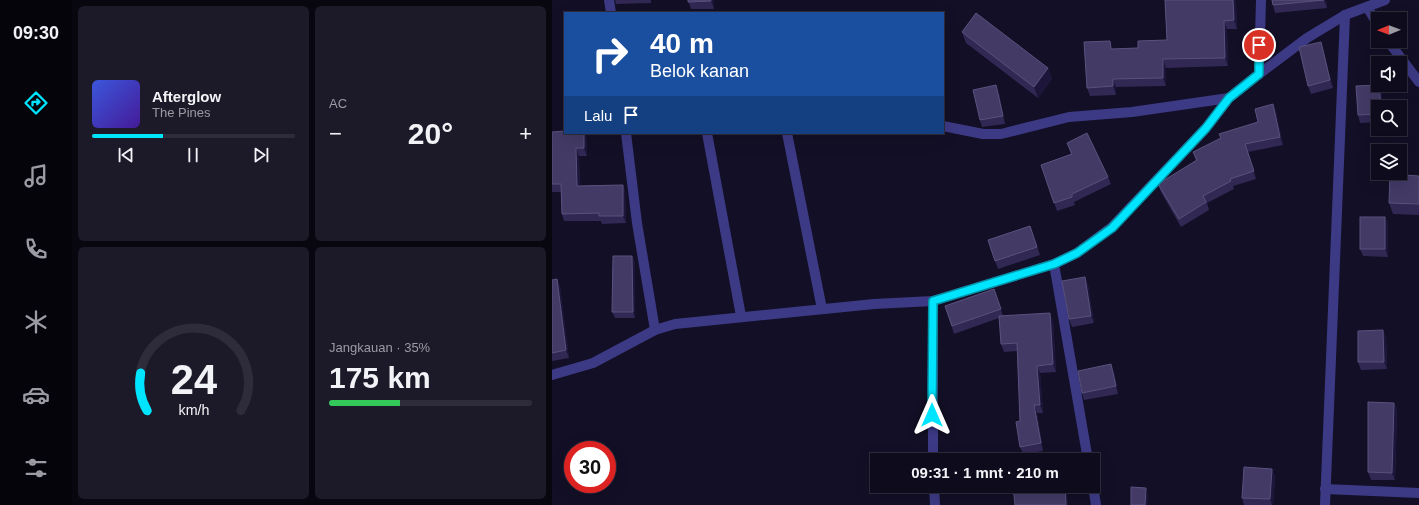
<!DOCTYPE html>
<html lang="id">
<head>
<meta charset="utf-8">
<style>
  :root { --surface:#0e0b1c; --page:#1c1929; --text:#f1f3f6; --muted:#9b9ba3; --line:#2e2b3b; --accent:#00e5ff }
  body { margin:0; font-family:Arial,sans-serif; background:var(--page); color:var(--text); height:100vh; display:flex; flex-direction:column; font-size:15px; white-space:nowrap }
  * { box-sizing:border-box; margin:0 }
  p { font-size:13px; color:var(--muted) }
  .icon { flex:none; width:22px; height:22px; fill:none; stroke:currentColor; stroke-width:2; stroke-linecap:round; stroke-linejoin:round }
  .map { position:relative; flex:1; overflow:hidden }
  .panel { display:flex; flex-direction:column; gap:6px; padding:6px; background:#08060f; width:480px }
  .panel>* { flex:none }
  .top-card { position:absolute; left:12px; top:12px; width:380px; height:122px; border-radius:0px; box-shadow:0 4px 16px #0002,0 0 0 1px var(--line); background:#1a4fa0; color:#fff; overflow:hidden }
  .needle { width:26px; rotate:269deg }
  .controls { position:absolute; left:819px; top:12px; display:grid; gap:8px }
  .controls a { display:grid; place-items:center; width:36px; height:36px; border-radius:0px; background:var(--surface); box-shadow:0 4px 16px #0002,0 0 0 1px var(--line); font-size:20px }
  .speed { position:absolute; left:12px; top:441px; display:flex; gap:8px; font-size:20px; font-weight:700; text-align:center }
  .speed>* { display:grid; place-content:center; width:52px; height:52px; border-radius:50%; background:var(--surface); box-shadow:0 4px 16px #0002,0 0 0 1px var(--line); line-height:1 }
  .speed .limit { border:6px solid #d22; background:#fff; color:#111 }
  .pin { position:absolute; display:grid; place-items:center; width:34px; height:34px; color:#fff; margin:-17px; border:2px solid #fff; border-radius:50%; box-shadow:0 1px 4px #0007 }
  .me { position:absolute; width:44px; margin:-22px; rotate:0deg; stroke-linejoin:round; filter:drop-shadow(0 0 3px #0008) }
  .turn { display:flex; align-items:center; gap:14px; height:84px; padding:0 20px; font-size:18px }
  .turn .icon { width:52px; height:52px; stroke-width:2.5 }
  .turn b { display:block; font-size:28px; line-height:34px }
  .then { display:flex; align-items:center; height:38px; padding:0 20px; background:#0003; gap:8px; font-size:15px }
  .big { font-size:30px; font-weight:800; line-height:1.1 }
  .panel .card { flex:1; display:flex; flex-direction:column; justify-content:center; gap:6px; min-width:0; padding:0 14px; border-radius:6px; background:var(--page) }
  .panel .dial { align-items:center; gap:0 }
  .dial svg { height:104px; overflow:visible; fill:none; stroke:var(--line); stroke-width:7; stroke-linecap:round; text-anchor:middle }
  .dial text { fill:var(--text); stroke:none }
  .song { display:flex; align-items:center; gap:12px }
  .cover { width:48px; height:48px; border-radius:6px; background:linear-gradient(135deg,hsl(230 70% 55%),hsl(260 70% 35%)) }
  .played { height:4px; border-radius:2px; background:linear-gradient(90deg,var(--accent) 35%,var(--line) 35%) }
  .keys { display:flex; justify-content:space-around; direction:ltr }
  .heat { display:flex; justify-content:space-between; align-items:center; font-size:22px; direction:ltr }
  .charge { height:6px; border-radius:3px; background:linear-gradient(90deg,#34c759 35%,var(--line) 0) }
  .panel .tiles { flex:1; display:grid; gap:6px; grid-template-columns:repeat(2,1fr) }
  .trip { position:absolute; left:318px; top:453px; width:230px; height:40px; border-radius:0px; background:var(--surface); box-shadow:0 4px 16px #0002,0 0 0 1px var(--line); font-weight:800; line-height:40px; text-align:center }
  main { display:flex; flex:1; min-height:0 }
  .dock { display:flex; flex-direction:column; width:72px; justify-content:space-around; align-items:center; background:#06040b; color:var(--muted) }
  .dock .icon { width:28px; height:28px }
  .dock .current { color:var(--accent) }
  .dock b { font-size:18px; color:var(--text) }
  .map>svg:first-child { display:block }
</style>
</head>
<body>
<main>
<nav class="dock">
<b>09:30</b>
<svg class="icon current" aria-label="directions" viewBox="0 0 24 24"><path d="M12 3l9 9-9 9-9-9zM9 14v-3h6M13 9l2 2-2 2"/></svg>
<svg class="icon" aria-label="music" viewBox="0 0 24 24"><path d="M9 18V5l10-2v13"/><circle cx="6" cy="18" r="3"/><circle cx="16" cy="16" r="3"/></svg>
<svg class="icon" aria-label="phone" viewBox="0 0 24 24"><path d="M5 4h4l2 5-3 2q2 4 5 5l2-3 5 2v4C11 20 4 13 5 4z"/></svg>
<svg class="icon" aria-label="climate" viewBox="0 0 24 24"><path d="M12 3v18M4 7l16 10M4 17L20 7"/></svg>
<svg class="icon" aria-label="car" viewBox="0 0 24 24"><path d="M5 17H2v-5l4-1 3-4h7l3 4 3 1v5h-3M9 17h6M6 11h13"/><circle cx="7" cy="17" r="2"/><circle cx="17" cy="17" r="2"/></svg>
<svg class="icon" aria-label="filters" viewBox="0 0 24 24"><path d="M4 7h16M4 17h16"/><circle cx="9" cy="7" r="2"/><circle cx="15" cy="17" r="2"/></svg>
</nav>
<section class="panel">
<div class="tiles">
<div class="card">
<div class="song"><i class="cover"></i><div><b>Afterglow</b><p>The Pines</p></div></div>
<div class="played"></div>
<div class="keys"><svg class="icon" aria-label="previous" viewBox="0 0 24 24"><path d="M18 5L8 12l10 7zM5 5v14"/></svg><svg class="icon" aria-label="pause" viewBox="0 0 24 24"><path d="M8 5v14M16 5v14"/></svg><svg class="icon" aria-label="next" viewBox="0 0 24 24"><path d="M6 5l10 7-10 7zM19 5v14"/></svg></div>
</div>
<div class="card"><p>AC</p>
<div class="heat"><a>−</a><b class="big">20°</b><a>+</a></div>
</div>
<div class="card dial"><svg viewBox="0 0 100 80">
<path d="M14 69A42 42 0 1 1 86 69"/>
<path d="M14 69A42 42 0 0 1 9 40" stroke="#00e5ff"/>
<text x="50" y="56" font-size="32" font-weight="700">24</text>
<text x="50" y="72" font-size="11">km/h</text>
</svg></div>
<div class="card"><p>Jangkauan · 35%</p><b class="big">175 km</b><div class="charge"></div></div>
</div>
</section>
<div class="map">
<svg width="867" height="505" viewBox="0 0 867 505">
  <rect width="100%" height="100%" fill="#130f26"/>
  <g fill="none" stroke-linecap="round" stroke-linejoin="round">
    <g stroke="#3d3a85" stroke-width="10">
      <path d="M57 0 59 13"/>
      <path d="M815 7 826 25"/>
      <path d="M836 41 867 82"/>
      <path d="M707 74 755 38 793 15 833 0"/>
      <path d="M391 126 431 134H449L517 117 580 112 677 98"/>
      <path d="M74 133 85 223 103 330"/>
      <path d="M155 133 189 316"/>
      <path d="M235 133 270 309"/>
      <path d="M502 264 536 460"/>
      <path d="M381 301V460"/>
      <path d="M0 375 41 363 103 330 123 324 322 304 381 301 502 264 525 253 560 227 654 128 677 98 707 74 709 0"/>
      <path d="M382 486 383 505"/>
      <path d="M541 486 544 505"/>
      <path d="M773 489 867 493"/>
      <path d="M773 505 793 15"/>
    </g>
  </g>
  <g fill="#312854">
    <path d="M63 0H99V3L64 4Z"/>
    <path d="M136 0H162V9H139Z"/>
    <path d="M613 0H683L684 4 685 29H675L676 66 614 68V86L564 87V95L538 96 535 88 586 48 615 40Z"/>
    <path d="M720 0H774L775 8 723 13 721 5Z"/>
    <path d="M410 32 496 68 500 79 486 98 414 43Z"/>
    <path d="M769 42 771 49 781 88 759 94 756 86Z"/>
    <path d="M830 92 826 107V122L808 123 806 115Z"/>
    <path d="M447 93 453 124 430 127 428 120Z"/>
    <path d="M724 112 731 145 696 152 704 179 681 186 682 189 655 203 657 210 629 227 609 192 606 184 644 161 641 152 706 122Z"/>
    <path d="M0 132 35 139V156H27L28 186 71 185 73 192 74 223 50 224 49 221H12L10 214 9 192H0Z"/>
    <path d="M515 143 556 177 559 184 522 202 523 205 505 211 489 165 519 154Z"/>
    <path d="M867 176V215L841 214 837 203Z"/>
    <path d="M833 217 836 225V257L811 256 808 249Z"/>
    <path d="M478 226 488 255 446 269 443 261Z"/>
    <path d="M80 256 83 262V318H63L60 312Z"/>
    <path d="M533 277 536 285 542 323 520 327 517 319Z"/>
    <path d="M5 279 8 287 17 358 0 361V280Z"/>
    <path d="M442 289 451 316 501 320 504 372 488 373 491 413H485L491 451 471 454 468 447V421L465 351 452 352 449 344 447 318 402 334 393 306Z"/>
    <path d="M831 330 834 338 835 369 809 370 806 362Z"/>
    <path d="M562 372 566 394 532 400 530 393Z"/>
    <path d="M842 403 845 410 843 480H819L816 472Z"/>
    <path d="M720 469 723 477 721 505H692L690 498Z"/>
  </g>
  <g fill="#1d163a">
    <path d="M159 0H162V9L159 1Z"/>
    <path d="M681 0H683L684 4 685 29 682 20Z"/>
    <path d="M772 0H774L775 8Z"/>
    <path d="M672 21 675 29 676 66 673 58Z"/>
    <path d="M558 41 561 49 562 58 559 49Z"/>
    <path d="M769 42 771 49 781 88 778 80Z"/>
    <path d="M611 59 614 68V86L611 78Z"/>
    <path d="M496 68 500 79 486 98 482 87Z"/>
    <path d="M561 79 564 87V95L561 86Z"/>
    <path d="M444 85 447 93 453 124 451 116Z"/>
    <path d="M827 85 830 92 831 107H829Z"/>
    <path d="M721 104 724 112 731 145 728 137Z"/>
    <path d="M32 133H33L35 139V156L32 148Z"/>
    <path d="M24 148 27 156 28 193 25 186Z"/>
    <path d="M71 185 73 192 74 223 71 216Z"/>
    <path d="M833 217 836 225V257L833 249Z"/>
    <path d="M80 256 83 262V318L81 312Z"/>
    <path d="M533 277 536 285 542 323 539 316Z"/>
    <path d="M5 279 8 287 17 358 14 350Z"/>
    <path d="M498 313 501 320 504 372 501 364Z"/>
    <path d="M831 330 834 338 835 369 832 362Z"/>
    <path d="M559 364 562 372 566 394 564 386Z"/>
    <path d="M485 366 488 373 491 413 488 405Z"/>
    <path d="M842 403 845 410 843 480 840 473Z"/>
    <path d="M482 405 485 413 491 451 489 443Z"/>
    <path d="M720 469 723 477 721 505H720L718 499Z"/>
    <path d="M513 486H515L516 505H514Z"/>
    <path d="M594 488 596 495V505H593Z"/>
  </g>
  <g fill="#433a66" stroke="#5a527e">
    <path d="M136 0H159V1L136 2Z"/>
    <path d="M613 0H681L682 20 672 21 673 58 611 59V78L561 79V86L535 88 532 42 558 41 559 49 586 48V41L615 40Z"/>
    <path d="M720 0H772L721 5Z"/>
    <path d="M424 13 496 68 482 87 410 32Z"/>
    <path d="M769 42 778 80 756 86 747 47Z"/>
    <path d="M444 85 451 116 428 120 421 90Z"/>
    <path d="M826 85H827L829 107H826V114L806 115 804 86Z"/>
    <path d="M721 104 728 137 693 144 702 171 678 179 679 181 651 196 654 202 627 219 606 184 645 160 641 152 669 138 667 134 706 122 703 109Z"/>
    <path d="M13 131V133H32V148H24L25 186 71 185V216H47V213L10 214 9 184H0V132Z"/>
    <path d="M535 133 556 177 520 194V197L502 203 489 165 520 154 515 143Z"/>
    <path d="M838 174 867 176V204L837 203Z"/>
    <rect x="808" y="217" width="25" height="32"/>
    <path d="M478 226 485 247 443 261 436 240Z"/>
    <path d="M61 256H80L81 312H60Z"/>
    <path d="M533 277 539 316 517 319 510 281Z"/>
    <path d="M5 279 14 350 0 353V280Z"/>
    <path d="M442 289 449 309 400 326 393 306Z"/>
    <path d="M498 313 501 364 485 366 488 405H482L489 443 468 447 464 422 468 421 465 343 449 344 447 316Z"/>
    <path d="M831 330 832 362H806V331Z"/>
    <path d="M559 364 564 386 530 393 526 371Z"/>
    <path d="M816 402 842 403 840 473 816 472Z"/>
    <path d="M692 467 720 469 718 499 690 498Z"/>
    <path d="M461 486H513L514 505H463Z"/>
    <path d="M579 487 594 488 593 505H579Z"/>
  </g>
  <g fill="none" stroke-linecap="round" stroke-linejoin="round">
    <g stroke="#0095a6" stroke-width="10">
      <path id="route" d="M380 415 381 301 502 264 525 253 560 228 654 128 677 98 707 74V45"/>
    </g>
    <use href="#route" stroke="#00e5ff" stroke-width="7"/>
  </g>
</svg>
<div class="controls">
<a><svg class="needle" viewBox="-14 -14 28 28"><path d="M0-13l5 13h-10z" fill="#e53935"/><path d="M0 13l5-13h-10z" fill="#9b9ba3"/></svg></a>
<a><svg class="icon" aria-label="sound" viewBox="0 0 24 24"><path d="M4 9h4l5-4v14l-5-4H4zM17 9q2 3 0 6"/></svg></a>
<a><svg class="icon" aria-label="search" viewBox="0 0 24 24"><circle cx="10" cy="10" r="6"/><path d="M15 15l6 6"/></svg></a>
<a><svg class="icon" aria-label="layers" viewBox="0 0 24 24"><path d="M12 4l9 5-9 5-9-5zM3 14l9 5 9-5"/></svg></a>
</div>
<div class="speed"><div class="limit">30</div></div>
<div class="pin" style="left:707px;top:45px;background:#d93025"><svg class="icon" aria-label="arrive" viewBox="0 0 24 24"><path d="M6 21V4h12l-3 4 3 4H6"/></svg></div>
<svg class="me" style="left:380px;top:415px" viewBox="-20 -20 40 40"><path d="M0-17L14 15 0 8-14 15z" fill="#00e5ff" stroke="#fff" stroke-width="4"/></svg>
<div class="trip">09:31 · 1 mnt · 210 m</div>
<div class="top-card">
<div class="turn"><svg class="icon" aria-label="right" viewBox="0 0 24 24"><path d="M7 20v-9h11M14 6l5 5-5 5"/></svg><div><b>40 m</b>Belok kanan</div></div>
<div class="then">Lalu<svg class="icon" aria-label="arrive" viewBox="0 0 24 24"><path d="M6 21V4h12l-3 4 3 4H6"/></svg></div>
</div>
</div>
</main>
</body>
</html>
